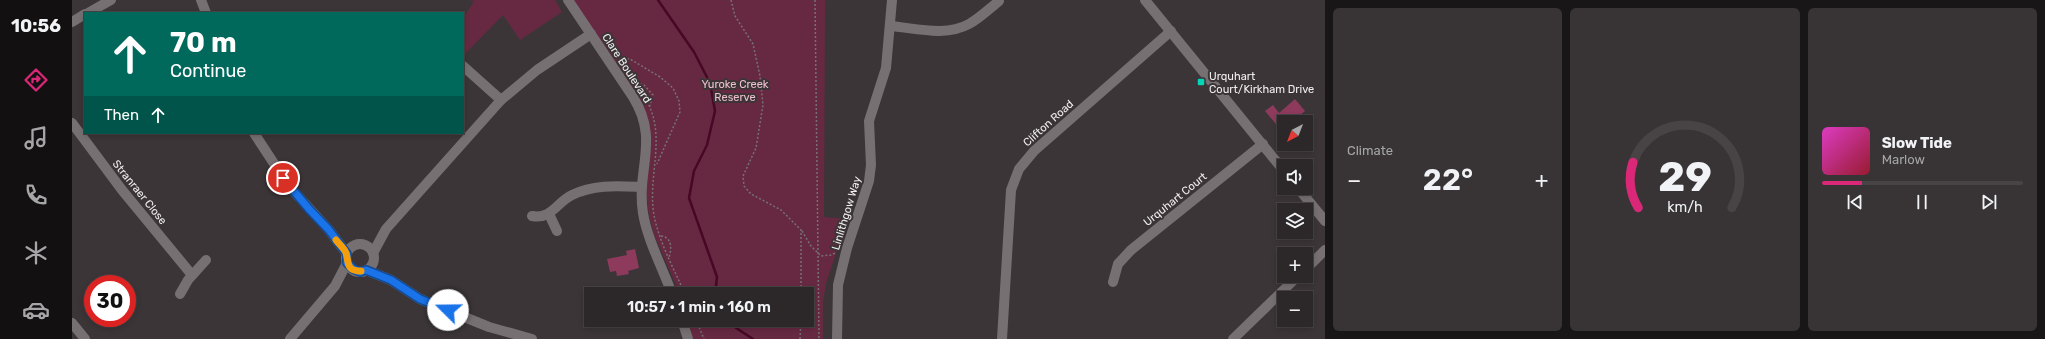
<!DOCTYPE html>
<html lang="en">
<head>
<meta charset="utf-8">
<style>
  :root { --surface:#2c2829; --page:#383435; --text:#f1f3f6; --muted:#a6a6a8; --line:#484446; --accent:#db2777 }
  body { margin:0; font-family:Rubik,sans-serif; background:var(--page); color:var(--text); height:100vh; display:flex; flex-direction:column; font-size:15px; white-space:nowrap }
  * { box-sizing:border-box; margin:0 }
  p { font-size:13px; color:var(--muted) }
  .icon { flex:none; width:22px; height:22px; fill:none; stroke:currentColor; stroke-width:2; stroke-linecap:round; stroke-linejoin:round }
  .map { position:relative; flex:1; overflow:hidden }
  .panel { display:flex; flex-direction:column; gap:8px; padding:8px; background:#181617; width:720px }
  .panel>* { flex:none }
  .banner { position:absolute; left:12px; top:12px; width:380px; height:122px; border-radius:0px; box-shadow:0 2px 6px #0003,0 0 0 1px var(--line); background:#00695c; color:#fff; overflow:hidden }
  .needle { width:26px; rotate:222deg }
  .buttons { position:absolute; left:1205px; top:115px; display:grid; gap:8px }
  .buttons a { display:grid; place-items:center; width:36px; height:36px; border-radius:0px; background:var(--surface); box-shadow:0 2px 6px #0003,0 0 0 1px var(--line); font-size:20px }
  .speed { position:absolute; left:12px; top:275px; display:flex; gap:8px; font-size:20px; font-weight:700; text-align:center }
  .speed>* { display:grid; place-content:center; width:52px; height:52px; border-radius:50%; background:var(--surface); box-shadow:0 2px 6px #0003,0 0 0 1px var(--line); line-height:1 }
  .speed .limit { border:6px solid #d22; background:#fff; color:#111 }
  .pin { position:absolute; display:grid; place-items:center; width:34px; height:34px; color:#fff; margin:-17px; border:2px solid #fff; border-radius:50%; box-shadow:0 1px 4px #0007 }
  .me { position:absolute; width:44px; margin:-22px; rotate:292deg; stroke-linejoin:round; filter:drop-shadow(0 0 3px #0008) }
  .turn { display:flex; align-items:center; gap:14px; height:84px; padding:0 20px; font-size:18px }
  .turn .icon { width:52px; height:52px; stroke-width:2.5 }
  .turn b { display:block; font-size:28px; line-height:34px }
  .then { display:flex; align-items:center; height:38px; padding:0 20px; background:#0003; gap:8px; font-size:15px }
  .big { font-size:30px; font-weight:600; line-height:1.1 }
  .panel .widget { flex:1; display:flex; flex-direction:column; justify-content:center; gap:6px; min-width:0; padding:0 14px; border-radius:6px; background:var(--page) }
  .panel .dial { align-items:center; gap:0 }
  .dial svg { height:104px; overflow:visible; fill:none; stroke:var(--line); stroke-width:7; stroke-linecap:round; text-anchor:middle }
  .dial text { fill:var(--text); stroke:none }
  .song { display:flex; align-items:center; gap:12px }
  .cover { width:48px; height:48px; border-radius:6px; background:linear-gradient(135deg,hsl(310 70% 55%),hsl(350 70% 35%)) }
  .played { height:4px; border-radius:2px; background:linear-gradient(90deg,var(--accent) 20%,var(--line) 20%) }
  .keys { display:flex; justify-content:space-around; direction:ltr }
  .heat { display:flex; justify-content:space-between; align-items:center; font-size:22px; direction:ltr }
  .panel .tiles { flex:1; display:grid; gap:8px; grid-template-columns:repeat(3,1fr) }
  .trip { position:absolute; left:512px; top:287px; width:230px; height:40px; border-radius:0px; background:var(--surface); box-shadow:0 2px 6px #0003,0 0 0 1px var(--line); font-weight:600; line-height:40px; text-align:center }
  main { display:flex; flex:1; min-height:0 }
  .menu { display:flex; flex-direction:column; width:72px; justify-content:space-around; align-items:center; background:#121010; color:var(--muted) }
  .menu .icon { width:28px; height:28px }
  .menu .selected { color:var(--accent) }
  .menu b { font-size:18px; color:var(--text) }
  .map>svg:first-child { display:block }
</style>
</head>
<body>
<main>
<nav class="menu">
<b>10:56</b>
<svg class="icon selected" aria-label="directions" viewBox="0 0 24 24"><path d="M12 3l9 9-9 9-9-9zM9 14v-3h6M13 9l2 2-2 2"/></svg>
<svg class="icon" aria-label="music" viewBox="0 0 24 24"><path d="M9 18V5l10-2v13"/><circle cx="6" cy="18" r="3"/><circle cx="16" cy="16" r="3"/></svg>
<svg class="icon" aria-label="phone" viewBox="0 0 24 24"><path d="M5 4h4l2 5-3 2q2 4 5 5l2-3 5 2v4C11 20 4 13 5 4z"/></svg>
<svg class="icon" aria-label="climate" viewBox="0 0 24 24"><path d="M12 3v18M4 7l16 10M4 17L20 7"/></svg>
<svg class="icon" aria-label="car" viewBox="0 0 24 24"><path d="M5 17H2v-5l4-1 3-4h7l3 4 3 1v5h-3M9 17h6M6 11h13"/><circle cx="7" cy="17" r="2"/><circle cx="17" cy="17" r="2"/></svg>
</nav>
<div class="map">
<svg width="1253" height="339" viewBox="0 0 1253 339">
  <rect width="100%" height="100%" fill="#3b3537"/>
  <g fill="#672942">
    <path d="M397 0H483L490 12 448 40 431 15 392 55 391 19 402 1Z"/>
    <path d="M501 0H753L752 217 776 219 754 283 751 302V339H621L616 320H735V294H608L583 237 577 216 574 192 579 139 573 110Z"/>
  </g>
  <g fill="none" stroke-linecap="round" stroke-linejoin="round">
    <g stroke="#450825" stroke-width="2.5">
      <path d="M586 0 622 52 638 83 643 111 635 145 622 171 617 198 645 277 643 294"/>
      <path d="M652 320 681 339"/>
    </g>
  </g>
  <g fill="#8d3a5c">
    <path d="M1223 99 1233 111 1220 122H1212V134L1193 111 1201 105 1207 113Z"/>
    <path d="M563 249 567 268 556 271 557 274 545 276 544 271 538 272 535 259 555 255 554 251Z"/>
  </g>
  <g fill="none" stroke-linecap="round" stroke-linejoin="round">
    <g stroke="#767172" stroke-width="1.5" stroke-dasharray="2 2" stroke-linecap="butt">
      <path d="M659 0 663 16 681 44 688 76 691 105 684 148 671 176 672 186 679 194 709 210 729 230V294"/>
      <path d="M743 0 747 339"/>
      <path d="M547 59H558L588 77 601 88 607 101 608 112 585 164"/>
      <path d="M564 83 572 85 581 95 578 106"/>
      <path d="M573 98C596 135 575 175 582 215 587 242 602 269 613 294"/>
      <path d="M730 231 739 246 749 256 759 255 763 253"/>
      <path d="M589 236C600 237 600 249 597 257"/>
      <path d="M624 320 632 339"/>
      <path d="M728 339 729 320"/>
    </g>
    <g stroke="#777072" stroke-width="10">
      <path d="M129 0 134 13"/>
      <path d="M496 0 561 97C588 140 564 169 571 213 575 239 591 269 600 294"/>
      <path d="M1073 0 1212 171"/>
      <path d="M16 13 39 0"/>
      <path d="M0 22 13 14"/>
      <path d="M818 26C843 28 874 37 897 24 908 18 917 9 927 1"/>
      <path d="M391 66 429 100"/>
      <path d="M0 123 50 190 120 275"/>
      <path d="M182 133 216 185 257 230 275 254"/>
      <path d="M1226 188 1253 221"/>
      <path d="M477 214 485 231"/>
      <path d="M460 216C479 220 485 202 500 195 522 184 546 186 570 187"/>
      <circle cx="288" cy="258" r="14"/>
      <path d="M301 253 314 229 429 100 465 70 519 34"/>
      <path d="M1234 269 1253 250"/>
      <path d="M294 270 319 280 348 299 417 327 460 339"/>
      <path d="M1041 282 1046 264 1059 250 1191 144"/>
      <path d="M108 294 116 280 134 260"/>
      <path d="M610 320 616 339"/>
      <path d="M0 323 13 339"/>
      <path d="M218 339 263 286 275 263"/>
      <path d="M765 339 766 285 775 248 797 181 799 165 797 121 814 68 820 0"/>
      <path d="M930 339 939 190 947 169 962 151 1099 31"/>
      <path d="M1161 339 1226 276"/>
    </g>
  </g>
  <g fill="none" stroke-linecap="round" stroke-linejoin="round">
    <g stroke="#114b97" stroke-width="10">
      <path id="route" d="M211 178 237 209 257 230 275 254V263L281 269 288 272 294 270 319 280 348 299 376 310"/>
    </g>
    <use href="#route" stroke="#1a73e8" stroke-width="7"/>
    <path stroke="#f59e0b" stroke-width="7" d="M264 240C267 244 273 249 274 253 277 263 274 271 289 271"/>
  </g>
  <rect fill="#01d5b6" stroke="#3b3537" stroke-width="1.5" x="1125" y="78" width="8" height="8" rx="2"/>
  <g text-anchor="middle" stroke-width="4" stroke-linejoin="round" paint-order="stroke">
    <g font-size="11" fill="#f1eeef" stroke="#3b3537">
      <text transform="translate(555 68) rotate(57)" y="4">Clare Boulevard</text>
      <text transform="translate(976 123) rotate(-42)" y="4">Clifton Road</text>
      <text transform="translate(68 192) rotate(51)" y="4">Stranraer Close</text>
      <text transform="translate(1103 199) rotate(-39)" y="4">Urquhart Court</text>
      <text transform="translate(774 213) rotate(-73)" y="4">Linlithgow Way</text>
    </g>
    <g font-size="11" fill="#f1eeef" stroke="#3b3537" text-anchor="start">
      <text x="1137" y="80">Urquhart<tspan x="1137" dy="13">Court/Kirkham Drive</tspan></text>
    </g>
    <g font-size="11" fill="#f1c0cf" stroke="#3b3537">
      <text x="663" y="88">Yuroke Creek<tspan x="663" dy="13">Reserve</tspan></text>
    </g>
  </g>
</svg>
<div class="buttons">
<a><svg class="needle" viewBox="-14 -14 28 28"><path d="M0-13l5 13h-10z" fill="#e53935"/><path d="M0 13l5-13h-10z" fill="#a6a6a8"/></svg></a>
<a><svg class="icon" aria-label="sound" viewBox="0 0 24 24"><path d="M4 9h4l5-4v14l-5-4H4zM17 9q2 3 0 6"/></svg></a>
<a><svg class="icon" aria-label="layers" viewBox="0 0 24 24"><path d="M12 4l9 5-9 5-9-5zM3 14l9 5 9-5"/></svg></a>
<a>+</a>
<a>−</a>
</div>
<div class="speed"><div class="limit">30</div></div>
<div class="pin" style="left:211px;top:178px;background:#d93025"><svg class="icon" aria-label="arrive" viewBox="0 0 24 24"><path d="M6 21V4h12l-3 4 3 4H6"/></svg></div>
<svg class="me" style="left:376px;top:310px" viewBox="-20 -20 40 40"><circle r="19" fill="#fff"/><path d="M0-13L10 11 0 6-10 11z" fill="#1a73e8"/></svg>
<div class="trip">10:57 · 1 min · 160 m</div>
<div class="banner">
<div class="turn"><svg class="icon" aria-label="ahead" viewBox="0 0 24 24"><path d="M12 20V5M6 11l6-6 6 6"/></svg><div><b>70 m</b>Continue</div></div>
<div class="then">Then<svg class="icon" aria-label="ahead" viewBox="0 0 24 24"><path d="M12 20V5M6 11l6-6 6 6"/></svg></div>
</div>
</div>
<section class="panel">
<div class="tiles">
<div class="widget"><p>Climate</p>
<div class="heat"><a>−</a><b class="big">22°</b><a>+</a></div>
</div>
<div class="widget dial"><svg viewBox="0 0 100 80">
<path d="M14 69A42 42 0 1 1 86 69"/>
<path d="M14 69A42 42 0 0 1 10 34" stroke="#db2777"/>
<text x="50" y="56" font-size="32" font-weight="700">29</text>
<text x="50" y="72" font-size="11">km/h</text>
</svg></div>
<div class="widget">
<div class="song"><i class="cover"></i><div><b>Slow Tide</b><p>Marlow</p></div></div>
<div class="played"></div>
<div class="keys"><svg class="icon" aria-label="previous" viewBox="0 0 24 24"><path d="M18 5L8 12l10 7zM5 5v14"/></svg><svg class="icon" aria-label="pause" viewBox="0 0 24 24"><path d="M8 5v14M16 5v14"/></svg><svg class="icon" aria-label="next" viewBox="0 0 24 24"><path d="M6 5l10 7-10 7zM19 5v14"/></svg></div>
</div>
</div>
</section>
</main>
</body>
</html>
